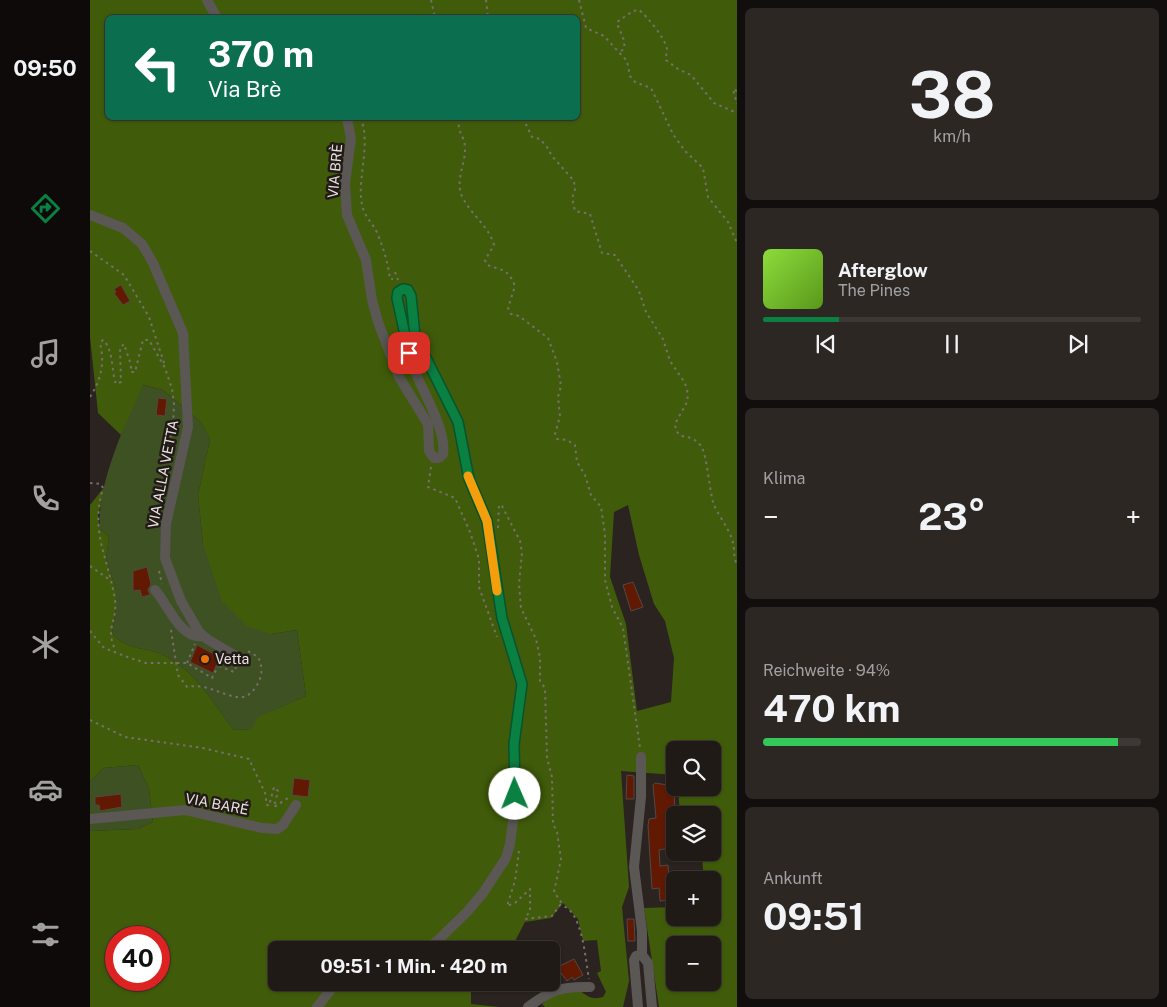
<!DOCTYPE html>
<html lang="de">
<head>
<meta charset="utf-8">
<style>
  :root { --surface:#201a17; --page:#2d2724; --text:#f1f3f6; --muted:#a2a1a1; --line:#3d3836; --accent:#0b8043 }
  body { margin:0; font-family:"Public Sans",sans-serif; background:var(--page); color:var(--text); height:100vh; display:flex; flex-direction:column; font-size:19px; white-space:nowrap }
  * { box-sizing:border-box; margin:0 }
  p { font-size:16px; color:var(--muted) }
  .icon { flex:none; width:28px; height:28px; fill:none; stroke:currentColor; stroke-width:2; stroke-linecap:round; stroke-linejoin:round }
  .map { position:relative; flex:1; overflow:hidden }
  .details { display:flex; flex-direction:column; gap:8px; padding:8px; background:#120e0d; width:430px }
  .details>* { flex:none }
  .top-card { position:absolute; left:15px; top:15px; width:475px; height:105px; border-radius:8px; box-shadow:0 1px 4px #0004,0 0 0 1px var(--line); background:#0b6e4f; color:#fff; overflow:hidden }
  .fabs { position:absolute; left:576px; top:741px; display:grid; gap:10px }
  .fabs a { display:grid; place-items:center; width:55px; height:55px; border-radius:8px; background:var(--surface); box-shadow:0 1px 4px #0004,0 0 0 1px var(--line); font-size:25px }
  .speed { position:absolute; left:15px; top:926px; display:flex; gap:10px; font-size:25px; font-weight:700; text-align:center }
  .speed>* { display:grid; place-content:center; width:65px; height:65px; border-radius:50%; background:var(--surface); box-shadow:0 1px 4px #0004,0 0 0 1px var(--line); line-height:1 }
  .speed .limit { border:8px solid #d22; background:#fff; color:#111 }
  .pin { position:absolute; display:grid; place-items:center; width:42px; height:42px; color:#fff; margin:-21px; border-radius:10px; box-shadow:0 2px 8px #0006 }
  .me { position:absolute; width:55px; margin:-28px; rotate:359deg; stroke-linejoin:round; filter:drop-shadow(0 0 4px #0008) }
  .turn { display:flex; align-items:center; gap:18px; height:105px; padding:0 20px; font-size:22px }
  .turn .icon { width:65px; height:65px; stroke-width:2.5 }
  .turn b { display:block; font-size:35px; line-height:42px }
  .big { font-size:38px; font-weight:700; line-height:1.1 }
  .details .widget { flex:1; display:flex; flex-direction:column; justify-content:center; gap:8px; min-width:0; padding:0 18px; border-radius:8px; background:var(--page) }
  .details .dial { align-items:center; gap:0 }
  .dial b { font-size:65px; line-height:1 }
  .song { display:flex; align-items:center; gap:15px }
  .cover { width:60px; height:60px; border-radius:8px; background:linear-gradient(135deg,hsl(90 70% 55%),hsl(90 70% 35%)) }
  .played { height:5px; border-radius:2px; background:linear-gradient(90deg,var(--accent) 20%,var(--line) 20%) }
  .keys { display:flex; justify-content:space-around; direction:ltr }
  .heat { display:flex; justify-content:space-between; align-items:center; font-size:28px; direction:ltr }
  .charge { height:8px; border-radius:4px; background:linear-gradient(90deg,#34c759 94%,var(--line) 0) }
  .trip { position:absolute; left:178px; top:941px; width:292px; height:50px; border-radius:8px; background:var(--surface); box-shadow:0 1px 4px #0004,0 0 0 1px var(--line); font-weight:700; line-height:50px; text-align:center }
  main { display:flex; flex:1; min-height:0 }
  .menu { display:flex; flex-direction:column; width:90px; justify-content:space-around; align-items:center; background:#0d0a09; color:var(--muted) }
  .menu .icon { width:35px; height:35px }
  .menu .current { color:var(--accent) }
  .menu b { font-size:22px; color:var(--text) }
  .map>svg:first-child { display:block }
</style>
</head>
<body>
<main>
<nav class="menu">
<b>09:50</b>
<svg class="icon current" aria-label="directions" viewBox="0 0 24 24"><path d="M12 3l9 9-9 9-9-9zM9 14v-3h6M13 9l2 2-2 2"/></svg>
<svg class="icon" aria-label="music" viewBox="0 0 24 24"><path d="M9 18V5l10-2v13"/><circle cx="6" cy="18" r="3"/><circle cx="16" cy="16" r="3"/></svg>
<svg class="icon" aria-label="phone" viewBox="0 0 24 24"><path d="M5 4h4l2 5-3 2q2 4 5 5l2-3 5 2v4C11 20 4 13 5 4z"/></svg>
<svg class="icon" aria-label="climate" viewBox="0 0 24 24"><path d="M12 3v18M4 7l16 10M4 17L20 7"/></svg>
<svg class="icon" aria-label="car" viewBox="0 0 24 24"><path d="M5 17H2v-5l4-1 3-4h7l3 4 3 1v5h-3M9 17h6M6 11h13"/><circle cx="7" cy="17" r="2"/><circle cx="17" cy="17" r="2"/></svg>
<svg class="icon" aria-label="filters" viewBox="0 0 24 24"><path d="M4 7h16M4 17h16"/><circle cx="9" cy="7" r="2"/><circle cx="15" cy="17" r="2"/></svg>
</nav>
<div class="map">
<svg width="647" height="1007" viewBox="0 0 647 1007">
  <rect width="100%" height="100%" fill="#2b231f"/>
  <g fill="#3e5122">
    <path d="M52 385 73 390 111 422 120 440 108 495 113 544 181 634 207 630 216 696 169 717 163 729 144 730C124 704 104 669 73 655 54 646 36 651 22 633L26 609V590L16 559 19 537 10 529C6 486 35 425 52 385Z"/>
    <path d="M48 765 59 789 63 822 48 829 0 831V782L13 768Z"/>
  </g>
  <path fill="#405c0a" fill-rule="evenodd" d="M0 0H647V1007H569L554 908 585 907V918H622V880H614L612 858 592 856V853L622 852V815H590L588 788H622V750H585V775L531 771 539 887 532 907 539 981 533 1007H455L452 1004 465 994 489 990C498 997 502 1000 513 997L516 992 507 973 511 971 507 940 493 941 488 919 473 903 461 918 435 922 424 943 416 950H186V982L393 983 381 990V1004L409 1007H0V831L48 829 63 822 59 789 48 765 13 768 0 782V505L12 490 14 488 8 516 10 529 19 537 16 559 26 590V609L22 633C36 651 54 646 73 655 104 669 124 704 144 730L162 729 168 717 216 696 207 630 181 634 157 626 132 601 113 544 108 495 120 440 111 422 73 390 53 385 31 435 8 413 0 337ZM18 18H488V118H18ZM538 505 549 555 564 604 575 621 584 658 581 702 547 711 536 624 520 577 524 512ZM26 938H69V980H26ZM585 945H622V982H585Z"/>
  <g fill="#621902" stroke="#524845">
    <path d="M31 285 40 301 33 305 24 293 26 292 24 289Z"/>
    <path d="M68 398 77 399 75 416 66 415Z"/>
    <path d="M57 567 61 584 58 590 60 595 52 597 50 590 43 591V571Z"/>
    <path d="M543 582 553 607 541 611 533 585Z"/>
    <path d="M107 645 130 657 123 673 100 662Z"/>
    <path d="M537 775 544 776V799H536Z"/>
    <path d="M204 778 220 780 218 797 202 795Z"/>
    <path d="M565 783 584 786 585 820 579 821 580 848 569 850 570 866 578 865 580 900 570 901 569 888 562 889 558 826 559 819 566 818 563 785Z"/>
    <path d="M31 794 32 807 10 811 9 805H5V797Z"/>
    <path d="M537 919H544L545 941H538Z"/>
    <path d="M461 950 470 966 484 959 493 975 484 980 482 977 477 981 468 969 461 972Z"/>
  </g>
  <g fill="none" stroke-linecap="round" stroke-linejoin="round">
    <g stroke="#766f6c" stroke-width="2" stroke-dasharray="2.5 4" stroke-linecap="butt">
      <path d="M341 0 345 18"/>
      <path d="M396 0 398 18"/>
      <path d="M489 0 496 28 514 36 537 61 540 76 545 82 561 88 583 134 595 151 613 168 618 197 638 222 647 243"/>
      <path d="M531 51 534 49C536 38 529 32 527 22L543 11 549 10C557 16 575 38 577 49 578 53 575 55 576 60L588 69 601 75 624 103 647 113"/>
      <path d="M647 91 643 89 647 104"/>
      <path d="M270 118C281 137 269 175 271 197 272 217 282 220 288 235 294 250 298 263 300 279H303"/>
      <path d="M369 118C367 134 374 134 375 147 376 165 363 183 374 200 383 216 399 227 404 245L395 260 397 265C414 271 418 269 425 286L418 308 421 314 429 316 458 338 467 362 471 386 468 397 470 416 465 434 467 439 477 440 485 445 487 462 495 475 501 495 511 507 515 534V580L522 607 533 628 550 748"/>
      <path d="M433 118 442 137 450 139 457 147 462 156 484 181 485 191 482 198 485 211 500 214 512 253 525 255 549 291 556 312 573 339 580 361 595 383 598 394 597 402 585 424 586 431 591 436C599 437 606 439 611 446 617 455 619 487 623 502 626 512 638 527 642 539 645 548 643 557 647 565"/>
      <path d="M0 251 34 275 59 317 75 366"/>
      <path d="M305 272 308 280"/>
      <path d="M0 397C11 380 15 363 10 343L13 340C24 350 21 371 26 384L31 382 30 348 34 344 41 365V372H45L53 340H59L75 368 82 389 84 404 83 425 68 512"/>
      <path d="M341 467 338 487 365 498 380 532 389 559V587L407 637"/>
      <path d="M0 483 11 484 13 488C0 534 18 556 25 600 28 620 14 629 26 651"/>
      <path d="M408 528 409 505 412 506 430 541 432 553 429 584 431 608 446 639 450 658V681L455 688 457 758 462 777 463 824 467 832 471 859 464 892 473 905"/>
      <path d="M0 566 20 580"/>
      <path d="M69 571 72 584"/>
      <path d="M81 630 88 675 97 687C120 682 140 702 157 696 169 687 176 672 168 657L156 650"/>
      <path d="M0 631 14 648 40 658 56 663H97L122 678 131 660"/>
      <path d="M97 663 105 644"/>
      <path d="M129 666 144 672 146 667"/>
      <path d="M0 720 35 737 113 748 159 759 176 795V804L179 806 184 787 188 791 184 807 198 798"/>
      <path d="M429 851 425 881 417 906 425 903 440 889V912L435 917 436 919 462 916 470 905C493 909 495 959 499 979"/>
    </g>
    <g stroke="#5a5754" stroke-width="10">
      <path d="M117 0 127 18"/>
      <path d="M257 118 261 139 255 183 257 215 276 260 282 300 288 322 309 377 338 424 339 451 344 458H349L353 454C357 429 331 390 323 366 315 344 312 321 307 298L310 290 315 289 320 293 325 336 368 422 379 479 397 521 412 619 432 684 424 744V813L420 844 416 858 393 893 377 912 346 942 333 950"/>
      <path d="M0 215 33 228 52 244 63 263 93 333 98 427 76 524 75 558 91 601 109 632 117 639 149 658"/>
      <path d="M65 590C77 603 90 639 112 636"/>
      <path d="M551 757V797L544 867 552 931V955"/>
      <path d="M0 819 95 810 172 828 187 829 193 825 206 805"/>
      <path d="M552 955 558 963 562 1007"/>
      <path d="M227 1007 247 982"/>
      <path d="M438 1007C461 990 472 986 500 987"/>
      <path d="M548 1007 544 960 546 956 552 955"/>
    </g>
  </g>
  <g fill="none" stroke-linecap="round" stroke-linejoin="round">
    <g stroke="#07532c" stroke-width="12">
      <path id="route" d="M319 353 307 298 308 292 313 289 318 290 321 296 325 336 368 422 379 479 397 521 412 618 432 684 424 744 425 794"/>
    </g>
    <use href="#route" stroke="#0b8043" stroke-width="9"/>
    <path stroke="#f59e0b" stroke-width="9" d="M378 476 397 521 407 591"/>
  </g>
  <circle fill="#e8710a" stroke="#221a16" stroke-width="2" cx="115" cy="659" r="5"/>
  <g text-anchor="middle" stroke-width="5" stroke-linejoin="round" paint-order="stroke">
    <g font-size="14" fill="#e8e3e0" stroke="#221a16">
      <text transform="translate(245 171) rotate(-85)" y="5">VIA BRÈ</text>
      <text transform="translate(73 474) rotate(-79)" y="5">VIA ALLA VETTA</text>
      <text transform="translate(127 804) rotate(11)" y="5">VIA BARÉ</text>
    </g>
    <g font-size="14" fill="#e8e3e0" stroke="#221a16" text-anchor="start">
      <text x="125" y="664">Vetta</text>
    </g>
  </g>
</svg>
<div class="fabs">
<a><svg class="icon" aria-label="search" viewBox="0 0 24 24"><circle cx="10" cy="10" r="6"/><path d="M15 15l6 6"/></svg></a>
<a><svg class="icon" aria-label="layers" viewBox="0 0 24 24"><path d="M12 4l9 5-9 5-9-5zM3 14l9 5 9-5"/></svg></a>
<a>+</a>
<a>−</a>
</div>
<div class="speed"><div class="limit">40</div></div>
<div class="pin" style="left:319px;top:353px;background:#d93025"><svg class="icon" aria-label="arrive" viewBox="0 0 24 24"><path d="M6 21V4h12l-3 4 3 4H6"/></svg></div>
<svg class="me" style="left:425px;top:794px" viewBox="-20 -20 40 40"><circle r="19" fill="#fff"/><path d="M0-13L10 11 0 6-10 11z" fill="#0b8043"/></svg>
<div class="trip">09:51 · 1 Min. · 420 m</div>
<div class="top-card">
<div class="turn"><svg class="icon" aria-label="left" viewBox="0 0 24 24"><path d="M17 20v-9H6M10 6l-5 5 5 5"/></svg><div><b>370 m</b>Via Brè</div></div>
</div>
</div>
<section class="details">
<div class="widget dial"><b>38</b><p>km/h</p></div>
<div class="widget">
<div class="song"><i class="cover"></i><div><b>Afterglow</b><p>The Pines</p></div></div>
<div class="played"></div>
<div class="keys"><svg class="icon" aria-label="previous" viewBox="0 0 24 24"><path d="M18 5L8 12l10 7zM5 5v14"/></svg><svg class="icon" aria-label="pause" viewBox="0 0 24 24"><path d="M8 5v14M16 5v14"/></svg><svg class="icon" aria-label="next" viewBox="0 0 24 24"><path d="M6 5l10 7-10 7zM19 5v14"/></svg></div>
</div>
<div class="widget"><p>Klima</p>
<div class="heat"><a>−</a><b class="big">23°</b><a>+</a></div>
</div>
<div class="widget"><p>Reichweite · 94%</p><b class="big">470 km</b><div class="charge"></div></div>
<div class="widget"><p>Ankunft</p><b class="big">09:51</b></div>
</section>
</main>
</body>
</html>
